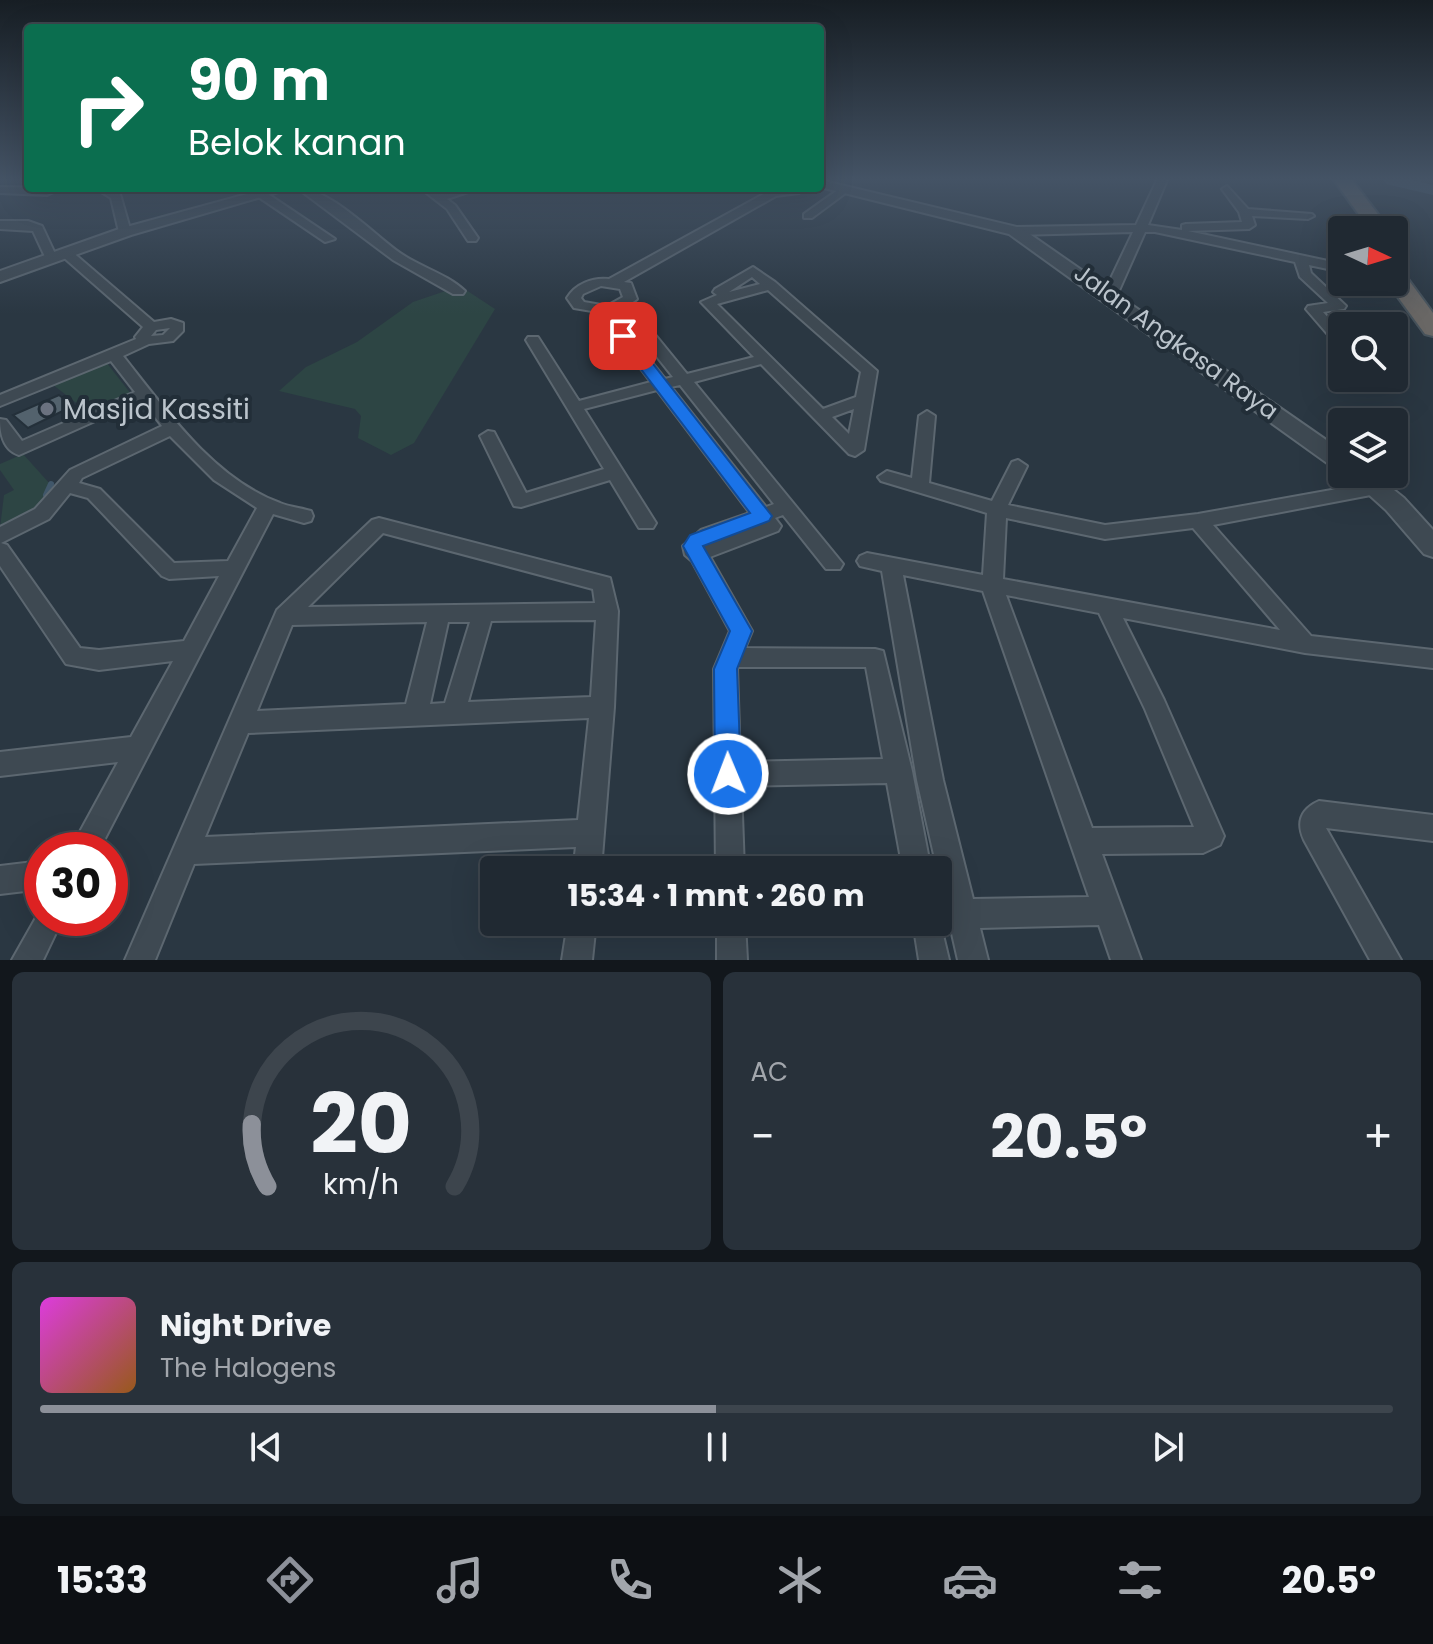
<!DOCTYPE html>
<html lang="id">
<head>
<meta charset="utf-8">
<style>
  :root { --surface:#202932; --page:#28313a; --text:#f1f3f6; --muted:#a2a6ac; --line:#3d454d; --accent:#8c9099 }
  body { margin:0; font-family:Poppins,sans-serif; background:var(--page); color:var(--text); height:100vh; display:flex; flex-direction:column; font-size:30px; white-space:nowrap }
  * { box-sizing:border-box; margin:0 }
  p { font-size:26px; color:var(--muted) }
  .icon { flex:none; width:44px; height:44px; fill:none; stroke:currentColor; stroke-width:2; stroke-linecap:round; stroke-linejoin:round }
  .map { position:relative; height:960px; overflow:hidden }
  .sheet { display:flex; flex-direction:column; gap:12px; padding:12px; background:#12171c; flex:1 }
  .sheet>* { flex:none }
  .guide { position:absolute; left:24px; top:24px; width:800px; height:168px; border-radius:8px; box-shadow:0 8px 32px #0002,0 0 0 2px var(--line); background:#0b6e4f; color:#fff; overflow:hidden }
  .needle { width:52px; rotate:94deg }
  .buttons { position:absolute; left:1328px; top:216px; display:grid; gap:16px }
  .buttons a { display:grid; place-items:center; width:80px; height:80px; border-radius:8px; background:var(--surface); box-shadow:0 8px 32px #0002,0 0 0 2px var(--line); font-size:40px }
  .speed { position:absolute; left:24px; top:832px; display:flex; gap:16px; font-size:40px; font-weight:700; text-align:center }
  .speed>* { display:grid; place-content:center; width:104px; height:104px; border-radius:50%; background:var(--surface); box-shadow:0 8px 32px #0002,0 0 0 2px var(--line); line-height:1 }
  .speed .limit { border:12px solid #d22; background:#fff; color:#111 }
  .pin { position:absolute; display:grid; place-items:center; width:68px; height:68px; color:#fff; margin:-34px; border-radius:16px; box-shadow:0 4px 12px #0006 }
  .me { position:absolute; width:88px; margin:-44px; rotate:359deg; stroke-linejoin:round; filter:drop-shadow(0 0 6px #0008) }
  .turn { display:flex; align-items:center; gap:28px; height:168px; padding:0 32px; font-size:36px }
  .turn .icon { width:104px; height:104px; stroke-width:2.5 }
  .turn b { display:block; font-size:56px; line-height:68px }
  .big { font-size:60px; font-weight:700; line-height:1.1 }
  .sheet .widget { flex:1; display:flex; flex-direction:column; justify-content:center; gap:12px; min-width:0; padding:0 28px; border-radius:12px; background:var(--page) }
  .sheet .dial { align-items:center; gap:0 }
  .dial svg { height:208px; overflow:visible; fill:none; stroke:var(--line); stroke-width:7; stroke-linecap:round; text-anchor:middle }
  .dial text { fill:var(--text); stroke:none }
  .song { display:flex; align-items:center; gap:24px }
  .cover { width:96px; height:96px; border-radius:12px; background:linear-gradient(135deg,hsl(300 70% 55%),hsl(30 70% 35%)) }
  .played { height:8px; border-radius:4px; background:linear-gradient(90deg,var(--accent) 50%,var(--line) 50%) }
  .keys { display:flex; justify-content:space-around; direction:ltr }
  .heat { display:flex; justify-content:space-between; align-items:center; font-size:44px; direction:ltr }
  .sheet .tiles { flex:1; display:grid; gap:12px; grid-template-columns:1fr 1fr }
  .widget:last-child { grid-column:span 2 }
  .trip { position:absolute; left:480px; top:856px; width:472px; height:80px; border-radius:8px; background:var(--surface); box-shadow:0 8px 32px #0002,0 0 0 2px var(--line); font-weight:700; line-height:80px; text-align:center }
  .menu { display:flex; height:128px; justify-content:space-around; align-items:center; background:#0d1014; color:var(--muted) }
  .menu .icon { width:56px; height:56px }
  .menu .active { color:var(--accent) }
  .menu b { font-size:36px; color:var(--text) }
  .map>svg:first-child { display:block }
</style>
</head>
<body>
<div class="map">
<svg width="1433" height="960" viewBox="0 0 1433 960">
  <rect width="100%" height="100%" fill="#2a3742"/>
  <g fill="#2d4544">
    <path d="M460 286 495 309 414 443 391 455 358 438 361 416 355 409 279 391 306 367 357 342 413 302Z"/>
    <path d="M106 362 131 394 89 413 52 384Z"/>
    <path d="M23 454 50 484 38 508 0 528 4 495 14 490 0 470V464Z"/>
  </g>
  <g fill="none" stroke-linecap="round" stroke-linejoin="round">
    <path stroke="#41576a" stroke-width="3" d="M1418 186 1419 180"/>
    <path stroke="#41576a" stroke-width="6" d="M46 495 51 484"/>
    <path fill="#41576a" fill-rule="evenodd" d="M1383 180H1412L1433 185V195L1386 184Z"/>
  </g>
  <path fill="#53626d" stroke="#24303a" stroke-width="2" d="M59 395 73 406 28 428 13 415Z"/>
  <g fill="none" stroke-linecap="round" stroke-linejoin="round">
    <g stroke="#5c6770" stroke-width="4">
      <g id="minor">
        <path d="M1157 180H1167L1148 225 1182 230V225L1186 224 1242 222 1239 212 1222 189 1227 186 1248 209 1312 214 1314 216 1308 219 1252 216 1255 225 1249 229 1188 231 1342 264V272L1309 265 1311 273 1346 306 1344 309 1323 312 1342 333V346L1337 345 1306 309 1308 306 1328 303 1300 277 1295 262 1155 232H1145L1117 295 1110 299 1103 295 1133 232 1015 235 1009 231 1015 227 1136 225Z"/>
        <path d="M0 187 62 188 47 195 0 193Z"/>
        <path d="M842 187 851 189 812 218H804V214Z"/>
        <path d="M95 188H108L120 194 131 232 129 235 119 232 111 198Z"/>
        <path d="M297 188C330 188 373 234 400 253 420 267 447 274 465 291L463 294H453L393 260Z"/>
        <path d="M420 188H432L440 194 463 188H480L447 199 455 205 478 238 476 241H468L447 209Z"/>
        <path d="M796 188 800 191 799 193 776 196 624 282 631 283 637 299 630 304 687 374 754 357 701 302 717 295 713 292 715 289 753 267 775 282 877 371 864 450 855 456 849 454 761 364 694 382 843 564 840 569H826L783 515 775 518 781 526 778 531 710 557 752 631 745 648 875 649 883 651 912 771 931 870H903L887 783 741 786 744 870H716L714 669 730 631 692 561 685 555 683 546 701 530 750 513 657 390 584 409 656 523 653 528H639L610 480 521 507 514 506 480 436 488 431 494 432 526 493 604 469 526 340 528 337H538L579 401 651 382 598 312 574 308 567 298C575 284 593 277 609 279L769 191ZM752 277 760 284 729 292ZM601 286 620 289 623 297 607 306 584 302 581 298 583 294ZM768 290 861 372 856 397 823 409 717 304ZM620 310 673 377 665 379 613 313ZM680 385 774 504 766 507 671 387ZM854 409 849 434 832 417ZM737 667H866L883 759 740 762Z"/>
        <path d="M261 191 265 192 335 239 325 242 257 196V192Z"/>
        <path d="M0 221H28L42 226 57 258 47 261 33 231 0 229Z"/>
        <path d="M62 250H70L154 322 171 319 183 323V331L173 341 149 344 123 356C165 409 214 479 280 503 290 507 301 508 311 511L313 516 311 521 304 523 273 514 99 850H70L118 762 0 776V752L131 737 173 661 99 670 66 664 0 566V527L35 509 70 470 162 426 142 400 19 455C3 450 0 433 0 419L6 420 22 441 135 392 111 361 0 406V395L136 339 135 337 143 327 62 256ZM170 328 163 335 151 336 156 330ZM170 436 214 480 257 508 228 561 174 563 100 489 79 483 82 478ZM70 493 88 498 162 576 169 579 219 576 184 641 99 650 80 648 7 545 1 543 49 519Z"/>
        <path d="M927 411 935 416 929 483 992 501 1012 462 1018 460 1027 466 1008 505 1105 525 1198 514 1376 482 1385 488 1376 494 1213 525 1311 636 1433 650V668L1305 653 1123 618 1164 700 1224 836 1220 845 1203 853 1102 854 1141 960H1111L1099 925 980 928 988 960H958L917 780 882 571 860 566 857 561 860 556 867 553 983 575 987 513 881 481 878 477 887 471 912 478 919 416ZM1006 518 1105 539 1193 528 1280 630 1003 579ZM903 575 983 591 1089 897 973 899 943 780ZM1006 595 1099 613 1145 709 1194 827 1092 828Z"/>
        <path d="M379 518 610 578 618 611 614 707 601 870H573L576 847 194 864 155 960H125L277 610 372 520ZM383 533 593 589 595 603 308 607ZM596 620 591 697 468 702 491 621ZM427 622 406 704 257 711 292 625ZM448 622H470L445 703 430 704ZM589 718 578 820 205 837 248 733Z"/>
        <path d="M1319 801 1433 815V841L1326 828 1401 960H1370L1304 840C1296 822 1301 809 1319 801Z"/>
        <path d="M42 861V889L0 894V866Z"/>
        <path d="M42 907V918H63L43 960H12Z"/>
        <path d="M938 914 949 960H919L913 922H938Z"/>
        <path d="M568 922H596L592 960H562Z"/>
        <path d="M717 922H745L747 960H717Z"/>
      </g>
    </g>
    <g stroke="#5c6770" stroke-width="4">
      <g id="tertiary">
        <path d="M820 180 1021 228 1342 451V470L1334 468 1009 234 820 187Z"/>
        <path d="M269 188H292L131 235 0 282V271L119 229Z"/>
        <path d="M1346 474H1374L1404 498 1433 530V557L1424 554 1386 510Z"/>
      </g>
    </g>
    <g stroke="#48545d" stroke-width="4">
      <g id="trunk">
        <path d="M1334 180H1352L1390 230H1370Z"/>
        <path d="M1394 269 1402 271 1433 313V336L1425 334 1387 282H1394Z"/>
      </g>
    </g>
    <use href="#minor" fill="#3e4952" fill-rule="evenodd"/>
    <use href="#tertiary" fill="#3e4952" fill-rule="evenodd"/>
    <use href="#trunk" fill="#6a6866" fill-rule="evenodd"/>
  </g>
  <linearGradient id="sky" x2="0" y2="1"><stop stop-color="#171e24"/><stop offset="0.57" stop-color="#445365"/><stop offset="1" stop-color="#445365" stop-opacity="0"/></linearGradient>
  <rect width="1433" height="314" fill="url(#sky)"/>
  <path fill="#1a73e8" stroke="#114b97" stroke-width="2" d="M623 331 628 332 772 516 769 521 703 546 752 631 737 669 741 774 737 783 728 786 719 783 715 774 714 669 730 631 683 546 690 535 750 513 618 339 615 336Z"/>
  <circle fill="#6b7280" stroke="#222e38" stroke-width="3" cx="47" cy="409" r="8"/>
  <g text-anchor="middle" stroke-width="8" stroke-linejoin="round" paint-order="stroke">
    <g font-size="24" fill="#bbc4cc" stroke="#222e38">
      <text transform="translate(1176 342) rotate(36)" y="8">Jalan Angkasa Raya</text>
    </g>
    <g font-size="28" fill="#bbc4cc" stroke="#222e38" text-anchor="start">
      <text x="63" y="419">Masjid Kassiti</text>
    </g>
  </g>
</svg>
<div class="buttons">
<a><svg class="needle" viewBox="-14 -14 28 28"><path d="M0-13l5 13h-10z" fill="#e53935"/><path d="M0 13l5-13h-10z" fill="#a2a6ac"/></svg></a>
<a><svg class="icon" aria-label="search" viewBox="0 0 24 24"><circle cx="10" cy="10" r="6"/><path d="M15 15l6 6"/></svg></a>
<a><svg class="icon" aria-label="layers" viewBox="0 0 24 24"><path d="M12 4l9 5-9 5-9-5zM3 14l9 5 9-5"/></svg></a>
</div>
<div class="speed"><div class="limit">30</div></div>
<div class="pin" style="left:623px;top:336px;background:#d93025"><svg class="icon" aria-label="arrive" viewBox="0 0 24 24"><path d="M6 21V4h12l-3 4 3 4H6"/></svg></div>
<svg class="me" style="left:728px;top:774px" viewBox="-20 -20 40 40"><circle r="17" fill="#1a73e8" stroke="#fff" stroke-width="3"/><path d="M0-11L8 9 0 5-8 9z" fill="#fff"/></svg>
<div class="trip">15:34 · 1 mnt · 260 m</div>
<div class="guide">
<div class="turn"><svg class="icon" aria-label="right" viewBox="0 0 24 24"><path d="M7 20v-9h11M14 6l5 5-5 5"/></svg><div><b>90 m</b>Belok kanan</div></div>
</div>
</div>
<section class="sheet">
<div class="tiles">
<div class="widget dial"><svg viewBox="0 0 100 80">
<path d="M14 69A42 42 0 1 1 86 69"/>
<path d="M14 69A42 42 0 0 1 8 45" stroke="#8c9099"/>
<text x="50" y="56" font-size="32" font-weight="700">20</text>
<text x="50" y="72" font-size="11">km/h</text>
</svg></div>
<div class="widget"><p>AC</p>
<div class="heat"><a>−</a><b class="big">20.5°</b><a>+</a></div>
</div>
<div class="widget">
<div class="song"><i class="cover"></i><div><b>Night Drive</b><p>The Halogens</p></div></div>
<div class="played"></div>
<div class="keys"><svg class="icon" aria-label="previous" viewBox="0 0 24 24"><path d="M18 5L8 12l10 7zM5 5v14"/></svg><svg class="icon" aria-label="pause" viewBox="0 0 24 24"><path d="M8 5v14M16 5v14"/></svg><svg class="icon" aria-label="next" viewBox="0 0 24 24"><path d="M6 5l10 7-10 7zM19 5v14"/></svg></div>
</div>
</div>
</section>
<nav class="menu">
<b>15:33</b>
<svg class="icon active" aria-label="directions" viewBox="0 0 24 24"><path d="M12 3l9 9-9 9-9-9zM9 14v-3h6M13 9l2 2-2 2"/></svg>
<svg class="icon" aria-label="music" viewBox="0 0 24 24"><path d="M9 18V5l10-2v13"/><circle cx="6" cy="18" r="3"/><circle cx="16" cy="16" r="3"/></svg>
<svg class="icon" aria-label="phone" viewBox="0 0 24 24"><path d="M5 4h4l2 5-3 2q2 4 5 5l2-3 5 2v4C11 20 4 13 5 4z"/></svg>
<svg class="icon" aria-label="climate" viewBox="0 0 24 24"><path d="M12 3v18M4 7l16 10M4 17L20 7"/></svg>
<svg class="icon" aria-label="car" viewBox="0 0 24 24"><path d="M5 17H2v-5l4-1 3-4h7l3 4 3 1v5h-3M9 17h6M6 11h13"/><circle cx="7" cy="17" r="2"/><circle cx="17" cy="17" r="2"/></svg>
<svg class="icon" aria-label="filters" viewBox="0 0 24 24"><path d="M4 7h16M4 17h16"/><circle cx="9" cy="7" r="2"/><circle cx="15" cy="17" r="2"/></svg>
<b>20.5°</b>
</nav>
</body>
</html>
